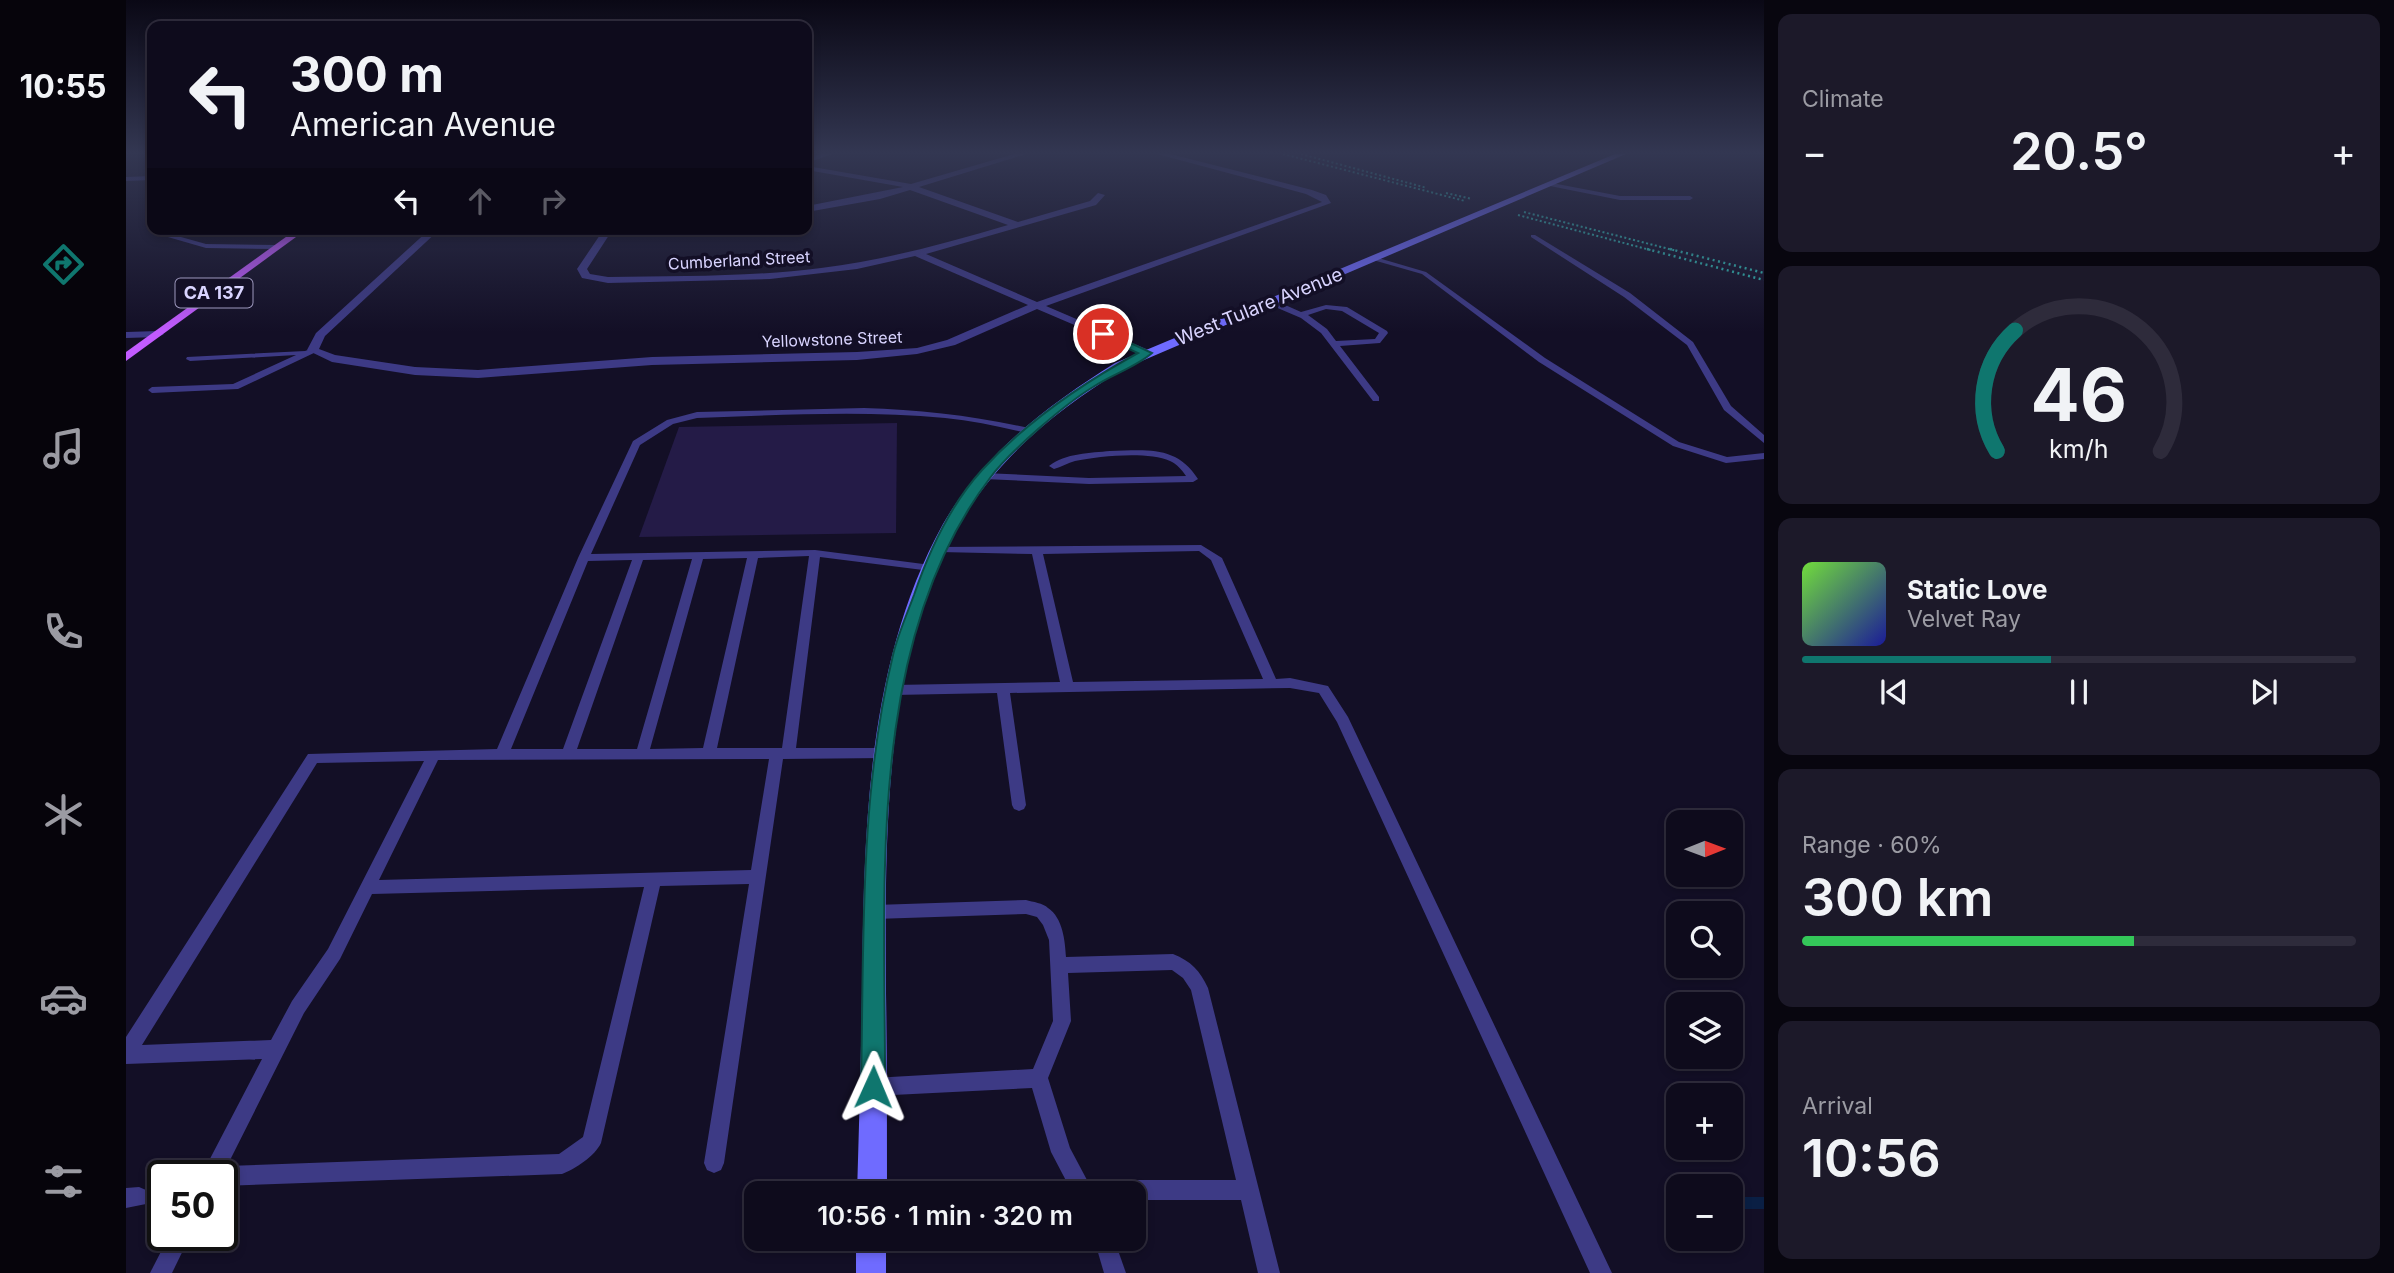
<!DOCTYPE html>
<html lang="en">
<head>
<meta charset="utf-8">
<style>
  :root { --surface:#0e0b1c; --page:#1c1929; --text:#f1f3f6; --muted:#9b9ba3; --line:#2e2b3b; --accent:#0f766e }
  body { margin:0; font-family:Inter,sans-serif; background:var(--page); color:var(--text); height:100vh; display:flex; flex-direction:column; font-size:26px; white-space:nowrap }
  * { box-sizing:border-box; margin:0 }
  p { font-size:23px; color:var(--muted) }
  .icon { flex:none; width:38px; height:38px; fill:none; stroke:currentColor; stroke-width:2; stroke-linecap:round; stroke-linejoin:round }
  .map { position:relative; flex:1; overflow:hidden }
  .drawer { display:flex; flex-direction:column; gap:14px; padding:14px; background:#08060f; width:630px }
  .drawer>* { flex:none }
  .hud { position:absolute; left:21px; top:21px; width:665px; height:214px; border-radius:14px; box-shadow:0 4px 10px #0003,0 0 0 2px var(--line); background:#0e0b1c; color:var(--text); overflow:hidden }
  .needle { width:46px; rotate:89deg }
  .buttons { position:absolute; left:1540px; top:810px; display:grid; gap:14px }
  .buttons a { display:grid; place-items:center; width:77px; height:77px; border-radius:14px; background:var(--surface); box-shadow:0 4px 10px #0003,0 0 0 2px var(--line); font-size:35px }
  .speed { position:absolute; left:21px; top:1160px; display:flex; gap:14px; font-size:35px; font-weight:700; text-align:center }
  .speed>* { display:grid; place-content:center; width:91px; height:91px; border-radius:50%; background:var(--surface); box-shadow:0 4px 10px #0003,0 0 0 2px var(--line); line-height:1 }
  .speed .limit { border:4px solid #111; border-radius:10px; background:#fff; color:#111 }
  .pin { position:absolute; display:grid; place-items:center; width:60px; height:60px; color:#fff; margin:-30px; border:4px solid #fff; border-radius:50%; box-shadow:0 2px 7px #0007 }
  .me { position:absolute; width:77px; margin:-38px; rotate:1deg; stroke-linejoin:round; filter:drop-shadow(0 0 5px #0008) }
  .turn { display:flex; align-items:center; gap:24px; height:147px; padding:0 28px; font-size:32px }
  .turn .icon { width:91px; height:91px; stroke-width:2.5 }
  .turn b { display:block; font-size:49px; line-height:60px }
  .lanes { display:flex; align-items:center; height:66px; padding:0 28px; background:#0003; justify-content:center; gap:35px; direction:ltr }
  .lanes .off { opacity:.35 }
  .big { font-size:52px; font-weight:600; line-height:1.1 }
  .drawer .widget { flex:1; display:flex; flex-direction:column; justify-content:center; gap:10px; min-width:0; padding:0 24px; border-radius:14px; background:var(--page) }
  .drawer .dial { align-items:center; gap:0 }
  .dial svg { height:182px; overflow:visible; fill:none; stroke:var(--line); stroke-width:7; stroke-linecap:round; text-anchor:middle }
  .dial text { fill:var(--text); stroke:none }
  .song { display:flex; align-items:center; gap:21px }
  .cover { width:84px; height:84px; border-radius:10px; background:linear-gradient(135deg,hsl(100 70% 55%),hsl(240 70% 35%)) }
  .played { height:7px; border-radius:4px; background:linear-gradient(90deg,var(--accent) 45%,var(--line) 45%) }
  .keys { display:flex; justify-content:space-around; direction:ltr }
  .heat { display:flex; justify-content:space-between; align-items:center; font-size:38px; direction:ltr }
  .charge { height:10px; border-radius:5px; background:linear-gradient(90deg,#34c759 60%,var(--line) 0) }
  .trip { position:absolute; left:618px; top:1181px; width:402px; height:70px; border-radius:14px; background:var(--surface); box-shadow:0 4px 10px #0003,0 0 0 2px var(--line); font-weight:600; line-height:70px; text-align:center }
  main { display:flex; flex:1; min-height:0 }
  .dock { display:flex; flex-direction:column; width:126px; justify-content:space-around; align-items:center; background:#06040b; color:var(--muted) }
  .dock .icon { width:49px; height:49px }
  .dock .on { color:var(--accent) }
  .dock b { font-size:32px; color:var(--text) }
  .map>svg:first-child { display:block }
</style>
</head>
<body>
<main>
<nav class="dock">
<b>10:55</b>
<svg class="icon on" aria-label="directions" viewBox="0 0 24 24"><path d="M12 3l9 9-9 9-9-9zM9 14v-3h6M13 9l2 2-2 2"/></svg>
<svg class="icon" aria-label="music" viewBox="0 0 24 24"><path d="M9 18V5l10-2v13"/><circle cx="6" cy="18" r="3"/><circle cx="16" cy="16" r="3"/></svg>
<svg class="icon" aria-label="phone" viewBox="0 0 24 24"><path d="M5 4h4l2 5-3 2q2 4 5 5l2-3 5 2v4C11 20 4 13 5 4z"/></svg>
<svg class="icon" aria-label="climate" viewBox="0 0 24 24"><path d="M12 3v18M4 7l16 10M4 17L20 7"/></svg>
<svg class="icon" aria-label="car" viewBox="0 0 24 24"><path d="M5 17H2v-5l4-1 3-4h7l3 4 3 1v5h-3M9 17h6M6 11h13"/><circle cx="7" cy="17" r="2"/><circle cx="17" cy="17" r="2"/></svg>
<svg class="icon" aria-label="filters" viewBox="0 0 24 24"><path d="M4 7h16M4 17h16"/><circle cx="9" cy="7" r="2"/><circle cx="15" cy="17" r="2"/></svg>
</nav>
<div class="map">
<svg width="1638" height="1273" viewBox="0 0 1638 1273">
  <rect width="100%" height="100%" fill="#130f26"/>
  <g fill="none" stroke-linecap="round" stroke-linejoin="round">
    <path stroke="#0a1f44" stroke-width="12" d="M1605 1203H1638"/>
  </g>
  <path fill="#241b47" d="M771 423 770 533 513 537 553 427Z"/>
  <g fill="none" stroke-linecap="round" stroke-linejoin="round">
    <g stroke="#2fb8b0" stroke-width="2" stroke-dasharray="2 2.5" stroke-linecap="butt">
      <path d="M1157 154 1339 201"/>
      <path d="M1175 154 1301 188"/>
      <path d="M1320 193 1346 199"/>
      <path d="M1398 212 1551 251"/>
      <path d="M1392 215 1528 251"/>
    </g>
    <g stroke="#2fb8b0" stroke-width="2.5" stroke-dasharray="2 3.5" stroke-linecap="butt">
      <path d="M1521 249 1638 280"/>
      <path d="M1544 249 1638 273"/>
    </g>
    <g fill="#3d3a85" fill-rule="evenodd">
      <path d="M1426 183 1494 196H1564L1567 198 1564 200H1494L1424 186Z"/>
      <path d="M30 230 80 244 152 245 155 247 152 249 80 248 28 233 27 232Z"/>
      <path d="M1405 235H1409L1504 293 1567 342 1605 406 1638 435V443L1598 410 1561 345 1498 297 1405 237Z"/>
      <path d="M1249 257 1300 272 1419 358 1553 442 1601 457 1638 453V459L1600 463 1547 446 1413 362 1296 274 1247 260V258Z"/>
      <path d="M1142 300H1148L1175 312 1200 305 1221 307 1261 331 1262 333 1254 343 1214 346 1253 397V401H1247L1195 333 1175 318 1142 304ZM1200 309 1216 311 1253 333 1249 339 1210 341 1201 329 1182 315Z"/>
      <path d="M187 348 191 350 190 352 112 389 26 393 22 390 26 387 107 384 170 355 64 361 60 359 61 357 179 351Z"/>
      <path d="M738 408C796 410 851 416 907 429L909 431 904 434C876 427 848 421 819 418 737 410 654 415 571 418L547 424 514 445 465 554 689 550 805 565 811 568 805 571 694 557 670 748H759L764 749 766 753 764 757 759 758 657 759 598 1163 595 1170 588 1173 581 1170 578 1163 623 884 534 886 475 1143C469 1156 449 1169 436 1174L96 1186V1176H75L136 1059 0 1064V1037L182 754 371 749 452 558 507 441 541 420 571 412ZM683 556 656 748H591L632 558ZM621 558 577 748 524 749 577 559ZM566 559 511 749H451L517 560ZM506 560 437 749H385L462 561ZM643 759 625 870 253 880 312 760ZM298 761 202 949 166 1001 145 1040 16 1045 191 763ZM518 887 457 1137 433 1154 101 1166 178 1013 214 959 246 894Z"/>
      <path d="M984 451C1020 450 1051 445 1072 479L1067 482 963 484 858 479 853 476 858 473 963 478 1060 476C1056 470 1051 464 1044 461 1022 451 973 456 949 461 942 463 935 467 928 469L923 466C939 453 965 453 984 451Z"/>
      <path d="M1075 545 1096 558 1150 679 1164 678 1202 686 1222 717 1486 1273H1464L1211 722 1193 693 1164 688 884 693 900 805 898 809 893 811 888 809 886 805 871 693 768 695 763 693 761 690 763 687 768 685 934 682 906 554 814 552 810 551 809 549 810 547ZM1073 551 1085 560 1137 679 947 682 917 554Z"/>
      <path d="M900 900C907 902 917 903 922 908 937 918 939 941 940 957L1047 954C1065 961 1074 971 1082 988L1154 1273H1132L1115 1200H1008V1194H947L925 1152 906 1088 747 1096 740 1094 738 1087 740 1080 747 1078 907 1069 927 1021 923 940 917 925 911 917 900 914 749 919 743 917 741 912 743 907 749 905ZM1046 970 1057 978 1065 990 1110 1180H961L944 1148 922 1078 945 1021 942 973Z"/>
      <path d="M13 1187 20 1190 23 1197 20 1204 0 1208V1188Z"/>
      <path d="M43 1236H64L46 1273H24Z"/>
      <path d="M968 1239H988L1000 1273H978Z"/>
    </g>
    <g fill="#3d3a85" fill-rule="evenodd">
      <path d="M694 154H706L681 163V159Z"/>
      <path d="M888 154H900L793 187 892 222 964 201 972 193 979 195 970 205 800 254 911 302 1196 202 1180 194 1031 154H1044L1186 190 1200 195 1205 203 920 306 1025 351 1027 353 1021 356 911 309 829 345 791 354 731 360 526 365 352 378 289 375 206 362 181 350 190 333 304 229H314L199 336 193 349 209 355 289 367 352 370 526 357 731 352 791 348 821 340 902 305 789 256 731 269 644 279 482 283 456 278 451 269 478 229H487L461 269 464 274 482 277C553 276 625 277 695 268 759 260 821 243 882 225L784 190 754 199 681 212V206L777 187 681 170V166L785 184Z"/>
      <path d="M26 176V180L0 181V177Z"/>
      <path d="M0 332 32 331 38 334 32 337 0 338Z"/>
    </g>
    <g fill="#6f6bff" fill-rule="evenodd">
      <path d="M1489 154H1500L997 369C932 409 873 456 834 523 756 652 759 846 760 993 761 1060 761 1127 761 1194H731C733 1127 735 1060 736 993 738 836 739 665 817 524 857 454 922 405 989 363Z"/>
      <rect x="730" y="1239" width="30" height="34"/>
    </g>
    <path fill="#c25bff" fill-rule="evenodd" d="M171 229H181L0 361V352Z"/>
  </g>
  <linearGradient id="sky" x2="0" y2="1"><stop stop-color="#0a0815"/><stop offset="0.46" stop-color="#333752"/><stop offset="1" stop-color="#333752" stop-opacity="0"/></linearGradient>
  <rect width="1638" height="332" fill="url(#sky)"/>
  <path fill="#0f766e" stroke="#0a4d48" stroke-width="2" d="M974 332H981L1026 353C1010 367 985 375 967 387 939 404 883 452 864 478 738 643 760 891 759 1087L756 1096 747 1100 738 1096 735 1087C738 944 733 795 767 655 772 634 781 614 788 595 803 551 825 504 856 470 901 421 955 384 1012 353L974 336Z"/>
  <g text-anchor="middle" stroke-width="7" stroke-linejoin="round" paint-order="stroke">
    <g font-size="16" fill="#d9d4ff" stroke="#130f26">
      <text transform="translate(613 260) rotate(-3)" y="6">Cumberland Street</text>
      <text transform="translate(706 339) rotate(-2)" y="6">Yellowstone Street</text>
    </g>
    <rect fill="#130f26" stroke="#9e99be" stroke-width="2" x="49.5" y="278.5" width="77" height="29" rx="5"/>
    <g font-size="18" font-weight="bold" fill="#d9d4ff">
      <text x="88" y="299">CA 137</text>
    </g>
    <g font-size="19" fill="#d9d4ff" stroke="#130f26">
      <text transform="translate(1133 306) rotate(-22)" y="7">West Tulare Avenue</text>
    </g>
  </g>
</svg>
<div class="buttons">
<a><svg class="needle" viewBox="-14 -14 28 28"><path d="M0-13l5 13h-10z" fill="#e53935"/><path d="M0 13l5-13h-10z" fill="#9b9ba3"/></svg></a>
<a><svg class="icon" aria-label="search" viewBox="0 0 24 24"><circle cx="10" cy="10" r="6"/><path d="M15 15l6 6"/></svg></a>
<a><svg class="icon" aria-label="layers" viewBox="0 0 24 24"><path d="M12 4l9 5-9 5-9-5zM3 14l9 5 9-5"/></svg></a>
<a>+</a>
<a>−</a>
</div>
<div class="speed"><div class="limit">50</div></div>
<div class="pin" style="left:977px;top:334px;background:#d93025"><svg class="icon" aria-label="arrive" viewBox="0 0 24 24"><path d="M6 21V4h12l-3 4 3 4H6"/></svg></div>
<svg class="me" style="left:747px;top:1087px" viewBox="-20 -20 40 40"><path d="M0-17L14 15 0 8-14 15z" fill="#0f766e" stroke="#fff" stroke-width="4"/></svg>
<div class="trip">10:56 · 1 min · 320 m</div>
<div class="hud">
<div class="turn"><svg class="icon" aria-label="left" viewBox="0 0 24 24"><path d="M17 20v-9H6M10 6l-5 5 5 5"/></svg><div><b>300 m</b>American Avenue</div></div>
<div class="lanes"><svg class="icon" aria-label="left" viewBox="0 0 24 24"><path d="M17 20v-9H6M10 6l-5 5 5 5"/></svg><svg class="icon off" aria-label="ahead" viewBox="0 0 24 24"><path d="M12 20V5M6 11l6-6 6 6"/></svg><svg class="icon off" aria-label="right" viewBox="0 0 24 24"><path d="M7 20v-9h11M14 6l5 5-5 5"/></svg></div>
</div>
</div>
<section class="drawer">
<div class="widget"><p>Climate</p>
<div class="heat"><a>−</a><b class="big">20.5°</b><a>+</a></div>
</div>
<div class="widget dial"><svg viewBox="0 0 100 80">
<path d="M14 69A42 42 0 1 1 86 69"/>
<path d="M14 69A42 42 0 0 1 22 16" stroke="#0f766e"/>
<text x="50" y="56" font-size="32" font-weight="700">46</text>
<text x="50" y="72" font-size="11">km/h</text>
</svg></div>
<div class="widget">
<div class="song"><i class="cover"></i><div><b>Static Love</b><p>Velvet Ray</p></div></div>
<div class="played"></div>
<div class="keys"><svg class="icon" aria-label="previous" viewBox="0 0 24 24"><path d="M18 5L8 12l10 7zM5 5v14"/></svg><svg class="icon" aria-label="pause" viewBox="0 0 24 24"><path d="M8 5v14M16 5v14"/></svg><svg class="icon" aria-label="next" viewBox="0 0 24 24"><path d="M6 5l10 7-10 7zM19 5v14"/></svg></div>
</div>
<div class="widget"><p>Range · 60%</p><b class="big">300 km</b><div class="charge"></div></div>
<div class="widget"><p>Arrival</p><b class="big">10:56</b></div>
</section>
</main>
</body>
</html>
